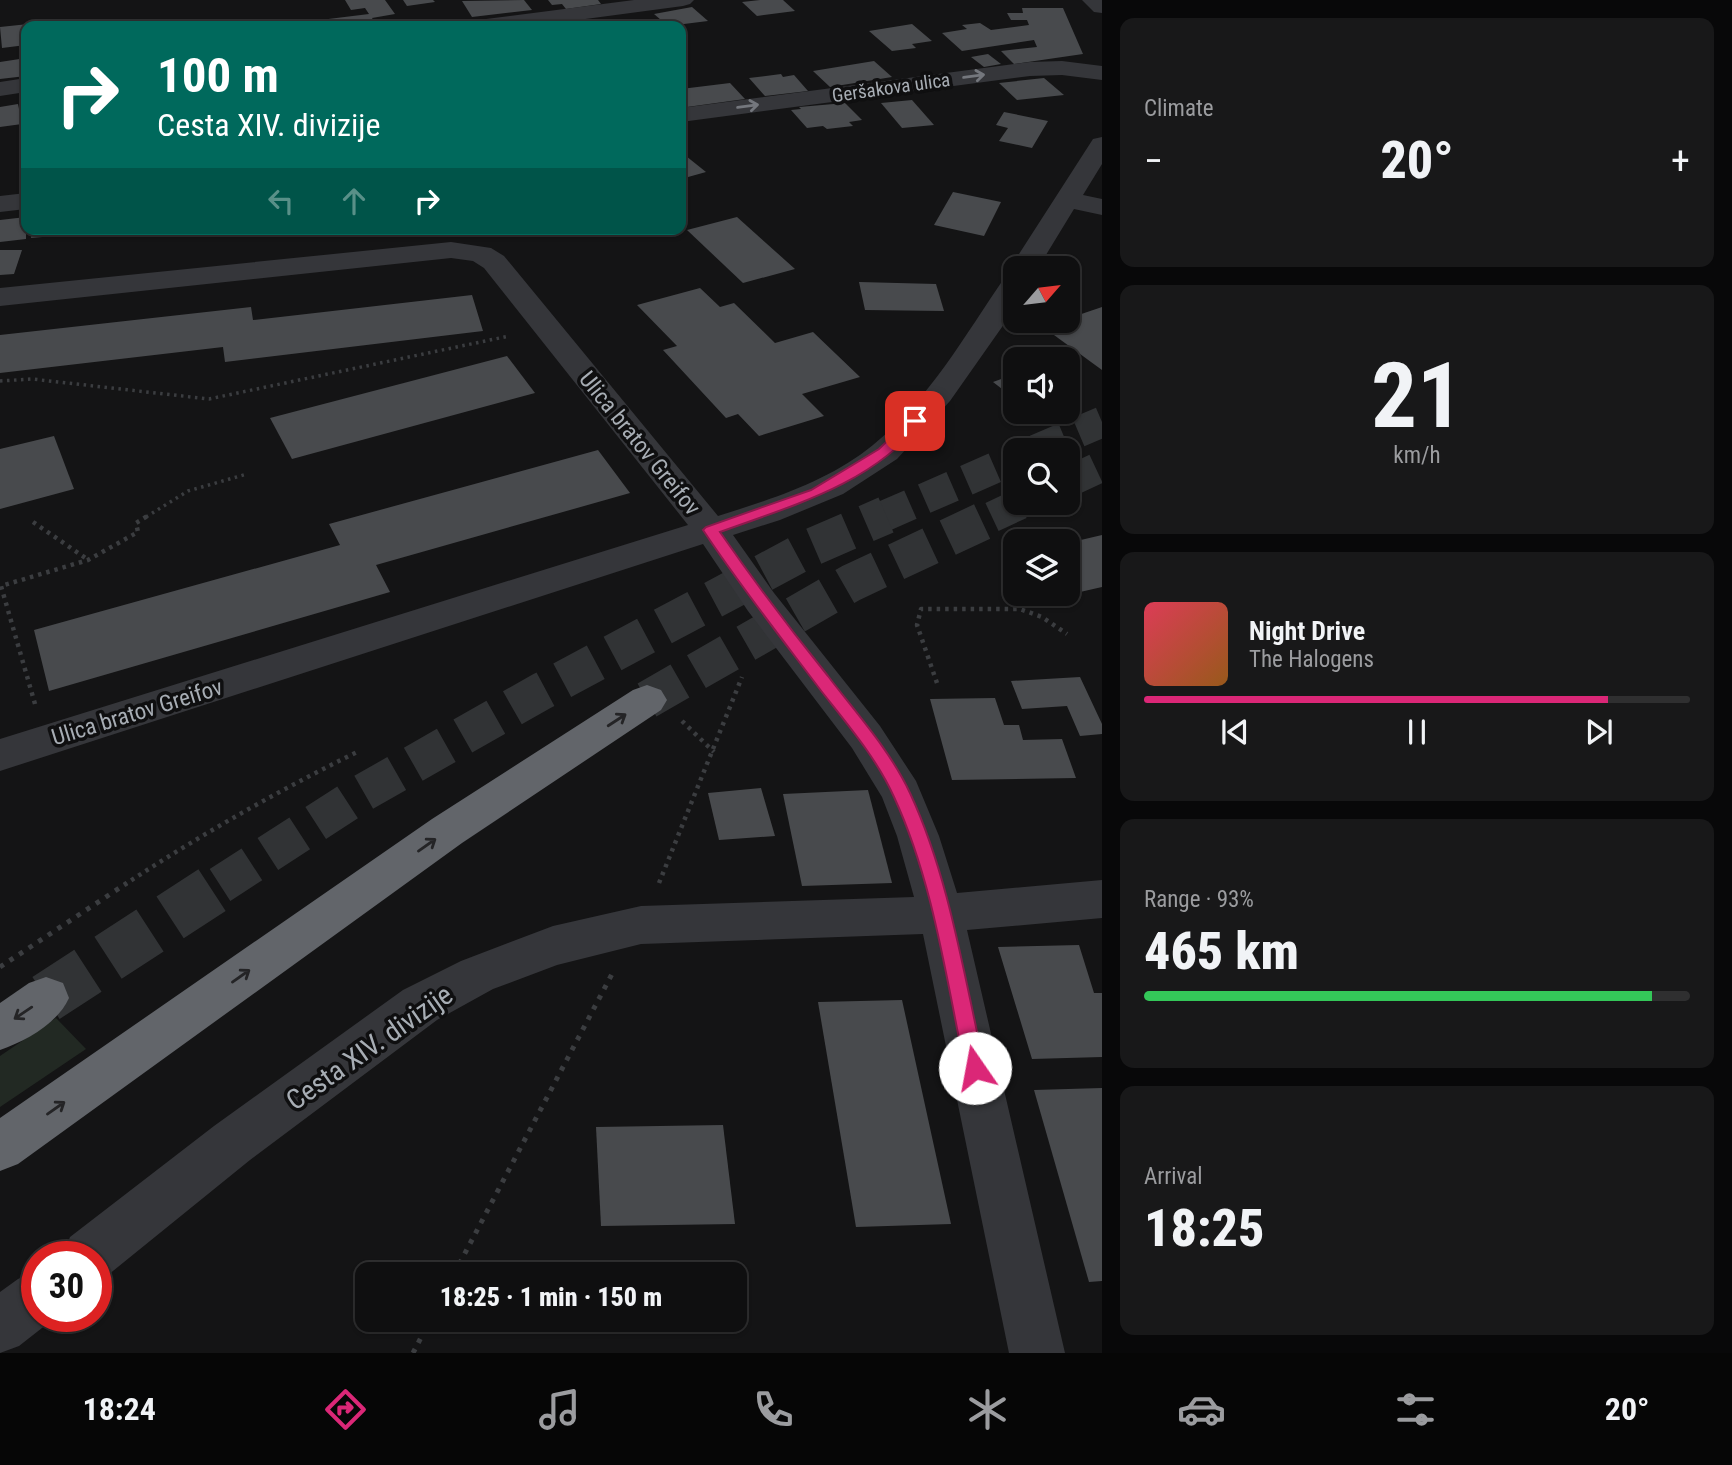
<!DOCTYPE html>
<html lang="en">
<head>
<meta charset="utf-8">
<style>
  :root { --surface:#0f0f10; --page:#181819; --text:#f1f3f6; --muted:#9b9c9f; --line:#2f2f30; --accent:#db2777 }
  body { margin:0; font-family:"Roboto Condensed",sans-serif; background:var(--page); color:var(--text); height:100vh; display:flex; flex-direction:column; font-size:26px; white-space:nowrap }
  * { box-sizing:border-box; margin:0 }
  p { font-size:23px; color:var(--muted) }
  .icon { flex:none; width:38px; height:38px; fill:none; stroke:currentColor; stroke-width:2; stroke-linecap:round; stroke-linejoin:round }
  .map { position:relative; flex:1; overflow:hidden }
  .panel { display:flex; flex-direction:column; gap:18px; padding:18px; background:#080809; width:630px }
  .panel>* { flex:none }
  .banner { position:absolute; left:21px; top:21px; width:665px; height:214px; border-radius:14px; box-shadow:0 2px 5px #0004,0 0 0 2px var(--line); background:#00695c; color:#fff; overflow:hidden }
  .needle { width:46px; rotate:62deg }
  .fabs { position:absolute; left:1003px; top:256px; display:grid; gap:14px }
  .fabs a { display:grid; place-items:center; width:77px; height:77px; border-radius:14px; background:var(--surface); box-shadow:0 2px 5px #0004,0 0 0 2px var(--line); font-size:35px }
  .speed { position:absolute; left:21px; top:1241px; display:flex; gap:14px; font-size:35px; font-weight:700; text-align:center }
  .speed>* { display:grid; place-content:center; width:91px; height:91px; border-radius:50%; background:var(--surface); box-shadow:0 2px 5px #0004,0 0 0 2px var(--line); line-height:1 }
  .speed .limit { border:10px solid #d22; background:#fff; color:#111 }
  .pin { position:absolute; display:grid; place-items:center; width:60px; height:60px; color:#fff; margin:-30px; border-radius:14px; box-shadow:0 4px 10px #0006 }
  .me { position:absolute; width:77px; margin:-38px; rotate:348deg; stroke-linejoin:round; filter:drop-shadow(0 0 5px #0008) }
  .turn { display:flex; align-items:center; gap:24px; height:147px; padding:0 21px; font-size:32px }
  .turn .icon { width:91px; height:91px; stroke-width:2.5 }
  .turn b { display:block; font-size:49px; line-height:60px }
  .lanes { display:flex; align-items:center; height:66px; padding:0 21px; background:#0003; justify-content:center; gap:35px; direction:ltr }
  .lanes .off { opacity:.35 }
  .big { font-size:52px; font-weight:800; line-height:1.1 }
  .panel .tile { flex:1; display:flex; flex-direction:column; justify-content:center; gap:10px; min-width:0; padding:0 24px; border-radius:14px; background:var(--page) }
  .panel .dial { align-items:center; gap:0 }
  .dial b { font-size:91px; line-height:1 }
  .song { display:flex; align-items:center; gap:21px }
  .cover { width:84px; height:84px; border-radius:10px; background:linear-gradient(135deg,hsl(350 70% 55%),hsl(30 70% 35%)) }
  .played { height:7px; border-radius:4px; background:linear-gradient(90deg,var(--accent) 85%,var(--line) 85%) }
  .keys { display:flex; justify-content:space-around; direction:ltr }
  .heat { display:flex; justify-content:space-between; align-items:center; font-size:38px; direction:ltr }
  .charge { height:10px; border-radius:5px; background:linear-gradient(90deg,#34c759 93%,var(--line) 0) }
  .trip { position:absolute; left:355px; top:1262px; width:392px; height:70px; border-radius:14px; background:var(--surface); box-shadow:0 2px 5px #0004,0 0 0 2px var(--line); font-weight:800; line-height:70px; text-align:center }
  .dock { display:flex; height:112px; justify-content:space-around; align-items:center; background:#060606; color:var(--muted) }
  .dock .icon { width:49px; height:49px }
  .dock .active { color:var(--accent) }
  .dock b { font-size:32px; color:var(--text) }
  main { display:flex; flex:1; min-height:0 }
  .map>svg:first-child { display:block }
</style>
</head>
<body>
<main>
<div class="map">
<svg width="1102" height="1353" viewBox="0 0 1102 1353">
  <rect width="100%" height="100%" fill="#141415"/>
  <path fill="#222923" d="M56 1018 86 1049 0 1107V1056Z"/>
  <g fill="#484a4d">
    <path d="M345 0H385L395 14 372 18 377 26H315L312 21 369 14 365 8 351 10Z"/>
    <path d="M403 0H433L435 2 407 6Z"/>
    <path d="M524 0 532 10 472 17 462 1Z"/>
    <path d="M548 0H598L601 4 566 9 562 4 552 5Z"/>
    <path d="M760 0H783L795 11 757 16 742 2Z"/>
    <path d="M692 7 708 21 668 26 654 14Z"/>
    <path d="M1022 8H1063L1083 54 1014 64 1001 51 1037 47 1034 40 962 51 942 33 967 29 962 25 980 23 991 30 1029 25 1027 20H1011L1007 13H1023Z"/>
    <path d="M615 21 619 26H581L580 24Z"/>
    <path d="M38 23 39 26H26V45L2 48 0 27Z"/>
    <path d="M912 24 932 41 912 44 916 48 892 51 869 31Z"/>
    <path d="M988 54 1001 64 984 67 971 57Z"/>
    <path d="M26 58V76L0 79V62Z"/>
    <path d="M874 61 892 77 830 87 813 71Z"/>
    <path d="M781 74 783 77 794 75 808 91 765 96 749 78Z"/>
    <path d="M1044 78 1064 95 1017 100 999 83Z"/>
    <path d="M730 83 745 99 687 107 681 99V89Z"/>
    <path d="M912 100 934 125 902 128 881 103Z"/>
    <path d="M845 103 862 120 849 122 853 126 827 129 823 126 807 128 791 110 801 109 799 107Z"/>
    <path d="M18 104 22 124 0 127V107Z"/>
    <path d="M1004 112 1048 121 1032 148 999 141 1008 128 996 125Z"/>
    <path d="M681 152 706 172 681 179Z"/>
    <path d="M953 192 1001 202 984 236 934 225Z"/>
    <path d="M26 217V239L0 242V220Z"/>
    <path d="M737 217 795 269 743 283 687 230Z"/>
    <path d="M32 229H75L76 234 31 238Z"/>
    <path d="M0 250H22L14 274 0 275Z"/>
    <path d="M859 282 936 284 944 311 865 310Z"/>
    <path d="M700 288 720 307 734 303 775 343 813 332 860 377 802 394 824 416 759 436 738 414 726 418 663 350 677 346 637 305Z"/>
    <path d="M472 295 483 331 225 362 223 347 0 373V335L251 307 253 320Z"/>
    <path d="M1102 307V370L1043 327Z"/>
    <path d="M507 356 535 393 292 459 270 418Z"/>
    <path d="M1015 374V399L993 382Z"/>
    <path d="M54 436 74 489 0 509V449Z"/>
    <path d="M598 450 630 493 376 565 390 592 49 691 34 630 340 545 329 524Z"/>
    <path d="M1102 535V587L1045 600 1039 593H1068V543Z"/>
    <path d="M1080 677 1102 724V734L1080 736 1067 706 1022 709 1011 681Z"/>
    <path d="M995 698 1004 725H1019L1023 740 1062 739 1076 778 952 780 930 699Z"/>
    <path d="M761 788 775 836 719 840 708 793Z"/>
    <path d="M868 790 892 883 802 886 783 794Z"/>
    <path d="M1079 945 1094 993H1102V1057L1032 1059 998 947Z"/>
    <path d="M902 1000 951 1224 856 1227 818 1002Z"/>
    <path d="M1102 1088V1281L1089 1282 1034 1090Z"/>
    <path d="M723 1125 735 1224 601 1226 596 1127Z"/>
  </g>
  <g fill="none" stroke-linecap="round" stroke-linejoin="round">
    <g stroke="#313335" stroke-width="31" stroke-dasharray="31 15" stroke-linecap="butt">
      <path d="M1036 450 1102 422"/>
      <path d="M1068 482 1102 466"/>
      <path d="M882 517 1015 459"/>
      <path d="M992 517 1024 502"/>
    </g>
    <g stroke="#313335" stroke-width="38" stroke-dasharray="38 19" stroke-linecap="butt">
      <path d="M647 700 851 583 996 515"/>
      <path d="M220 885 359 795 542 691 812 547 886 515"/>
    </g>
    <path stroke="#313335" stroke-width="50" stroke-dasharray="50 24" stroke-linecap="butt" d="M46 998 223 883"/>
    <g stroke="#3b3d40" stroke-width="3.5" stroke-dasharray="2.5 4.5" stroke-linecap="butt">
      <path d="M0 381 32 379 209 399 509 336"/>
      <path d="M146 517 188 491 247 474"/>
    </g>
    <g stroke="#3b3d40" stroke-width="4.5" stroke-dasharray="3.5 5" stroke-linecap="butt">
      <path d="M33 522 87 559"/>
      <path d="M937 683 917 625 921 609H1020L1042 617 1067 634"/>
      <path d="M35 704 1 586 88 560 138 532 136 523 149 515"/>
      <path d="M682 721 714 752"/>
      <path d="M659 883 742 677"/>
      <path d="M124 885C202 834 274 793 357 752"/>
    </g>
    <g stroke="#3b3d40" stroke-width="5" stroke-dasharray="4.5 7" stroke-linecap="butt">
      <path d="M0 967 127 883"/>
      <path d="M454 1274 612 974"/>
      <path d="M413 1353 430 1320"/>
    </g>
    <g fill="#35363a" fill-rule="evenodd">
      <path d="M634 0H694L690 4 683 6 533 26H475L478 21 486 19Z"/>
      <path d="M1082 0H1102V13L1094 12Z"/>
      <path d="M1062 61 1102 66V80L1062 75 1030 76 681 122V108L1030 62Z"/>
      <path d="M26 78V92L0 96V82Z"/>
      <path d="M1102 137V164L1083 195 1102 199V215L1074 209 1038 268H1015L1014 274 1010 268 1093 139Z"/>
      <path d="M26 193V209L0 212V196Z"/>
      <path d="M451 242 491 248 504 256 718 516C772 499 829 481 873 445 929 400 965 335 1005 277L1015 274V306L1002 327 950 401 897 459 843 494 780 520 733 535 774 593 880 726 916 781 939 836 957 893 1102 880V918L967 930 1065 1353H1009L923 934 641 944 557 965 493 989 437 1020 250 1160 108 1275 96 1280V1256H63L70 1237 214 1126 403 990 461 961 553 926 641 906 914 897 897 836 882 797 852 748 748 611 703 544 0 771V739L688 525 484 268 473 261 451 258 0 306V288Z"/>
      <path d="M37 1271V1316L56 1317 19 1346 0 1353V1292L18 1279Z"/>
    </g>
    <g fill="#62656a" fill-rule="evenodd">
      <path d="M647 685 661 690 667 700 661 710 462 843 18 1164 0 1171V1118L432 819 633 690Z"/>
      <path d="M46 977 63 983 69 998C58 1023 26 1041 0 1050V1003L29 983Z"/>
    </g>
  </g>
  <defs><path id="oneway-shaft" d="M-6 0H5M1.5-3L5.5 0L1.5 3" fill="none" stroke-width="1.6" stroke-linecap="round" stroke-linejoin="round" transform="scale(1.75)"/></defs>
  <g stroke="#74777d">
    <use href="#oneway-shaft" transform="translate(974 76) rotate(-8)"/>
    <use href="#oneway-shaft" transform="translate(748 106) rotate(-8)"/>
  </g>
  <g stroke="#242426">
    <use href="#oneway-shaft" transform="translate(617 720) rotate(-33)"/>
    <use href="#oneway-shaft" transform="translate(427 845) rotate(-35)"/>
    <use href="#oneway-shaft" transform="translate(241 976) rotate(-35)"/>
    <use href="#oneway-shaft" transform="translate(23 1013) rotate(146)"/>
    <use href="#oneway-shaft" transform="translate(56 1108) rotate(-35)"/>
  </g>
  <path fill="#db2777" stroke="#8e194d" stroke-width="2" d="M915 417 922 421C873 484 791 506 720 532 754 581 790 629 828 676 856 713 890 750 910 793 950 879 964 977 985 1068L982 1075 975 1078 968 1075 965 1068C946 978 933 881 894 797 877 759 848 725 822 692 782 639 740 586 703 530L706 527 811 490 879 449 911 418Z"/>
  <g text-anchor="middle" stroke-width="7" stroke-linejoin="round" paint-order="stroke">
    <g font-size="19" fill="#a7adb4" stroke="#0f0f10">
      <text transform="translate(891 87) rotate(-8)" y="7">Geršakova ulica</text>
    </g>
    <g font-size="23" fill="#a7adb4" stroke="#0f0f10">
      <text transform="translate(640 443) rotate(51)" y="8">Ulica bratov Greifov</text>
      <text transform="translate(137 712) rotate(-17)" y="8">Ulica bratov Greifov</text>
    </g>
    <g font-size="28" fill="#a7adb4" stroke="#0f0f10">
      <text transform="translate(369 1047) rotate(-35)" y="10">Cesta XIV. divizije</text>
    </g>
  </g>
</svg>
<div class="fabs">
<a><svg class="needle" viewBox="-14 -14 28 28"><path d="M0-13l5 13h-10z" fill="#e53935"/><path d="M0 13l5-13h-10z" fill="#9b9c9f"/></svg></a>
<a><svg class="icon" aria-label="sound" viewBox="0 0 24 24"><path d="M4 9h4l5-4v14l-5-4H4zM17 9q2 3 0 6"/></svg></a>
<a><svg class="icon" aria-label="search" viewBox="0 0 24 24"><circle cx="10" cy="10" r="6"/><path d="M15 15l6 6"/></svg></a>
<a><svg class="icon" aria-label="layers" viewBox="0 0 24 24"><path d="M12 4l9 5-9 5-9-5zM3 14l9 5 9-5"/></svg></a>
</div>
<div class="speed"><div class="limit">30</div></div>
<div class="pin" style="left:915px;top:421px;background:#d93025"><svg class="icon" aria-label="arrive" viewBox="0 0 24 24"><path d="M6 21V4h12l-3 4 3 4H6"/></svg></div>
<svg class="me" style="left:975px;top:1068px" viewBox="-20 -20 40 40"><circle r="19" fill="#fff"/><path d="M0-13L10 11 0 6-10 11z" fill="#db2777"/></svg>
<div class="trip">18:25 · 1 min · 150 m</div>
<div class="banner">
<div class="turn"><svg class="icon" aria-label="right" viewBox="0 0 24 24"><path d="M7 20v-9h11M14 6l5 5-5 5"/></svg><div><b>100 m</b>Cesta XIV. divizije</div></div>
<div class="lanes"><svg class="icon off" aria-label="left" viewBox="0 0 24 24"><path d="M17 20v-9H6M10 6l-5 5 5 5"/></svg><svg class="icon off" aria-label="ahead" viewBox="0 0 24 24"><path d="M12 20V5M6 11l6-6 6 6"/></svg><svg class="icon" aria-label="right" viewBox="0 0 24 24"><path d="M7 20v-9h11M14 6l5 5-5 5"/></svg></div>
</div>
</div>
<section class="panel">
<div class="tile"><p>Climate</p>
<div class="heat"><a>−</a><b class="big">20°</b><a>+</a></div>
</div>
<div class="tile dial"><b>21</b><p>km/h</p></div>
<div class="tile">
<div class="song"><i class="cover"></i><div><b>Night Drive</b><p>The Halogens</p></div></div>
<div class="played"></div>
<div class="keys"><svg class="icon" aria-label="previous" viewBox="0 0 24 24"><path d="M18 5L8 12l10 7zM5 5v14"/></svg><svg class="icon" aria-label="pause" viewBox="0 0 24 24"><path d="M8 5v14M16 5v14"/></svg><svg class="icon" aria-label="next" viewBox="0 0 24 24"><path d="M6 5l10 7-10 7zM19 5v14"/></svg></div>
</div>
<div class="tile"><p>Range · 93%</p><b class="big">465 km</b><div class="charge"></div></div>
<div class="tile"><p>Arrival</p><b class="big">18:25</b></div>
</section>
</main>
<nav class="dock">
<b>18:24</b>
<svg class="icon active" aria-label="directions" viewBox="0 0 24 24"><path d="M12 3l9 9-9 9-9-9zM9 14v-3h6M13 9l2 2-2 2"/></svg>
<svg class="icon" aria-label="music" viewBox="0 0 24 24"><path d="M9 18V5l10-2v13"/><circle cx="6" cy="18" r="3"/><circle cx="16" cy="16" r="3"/></svg>
<svg class="icon" aria-label="phone" viewBox="0 0 24 24"><path d="M5 4h4l2 5-3 2q2 4 5 5l2-3 5 2v4C11 20 4 13 5 4z"/></svg>
<svg class="icon" aria-label="climate" viewBox="0 0 24 24"><path d="M12 3v18M4 7l16 10M4 17L20 7"/></svg>
<svg class="icon" aria-label="car" viewBox="0 0 24 24"><path d="M5 17H2v-5l4-1 3-4h7l3 4 3 1v5h-3M9 17h6M6 11h13"/><circle cx="7" cy="17" r="2"/><circle cx="17" cy="17" r="2"/></svg>
<svg class="icon" aria-label="filters" viewBox="0 0 24 24"><path d="M4 7h16M4 17h16"/><circle cx="9" cy="7" r="2"/><circle cx="15" cy="17" r="2"/></svg>
<b>20°</b>
</nav>
</body>
</html>
